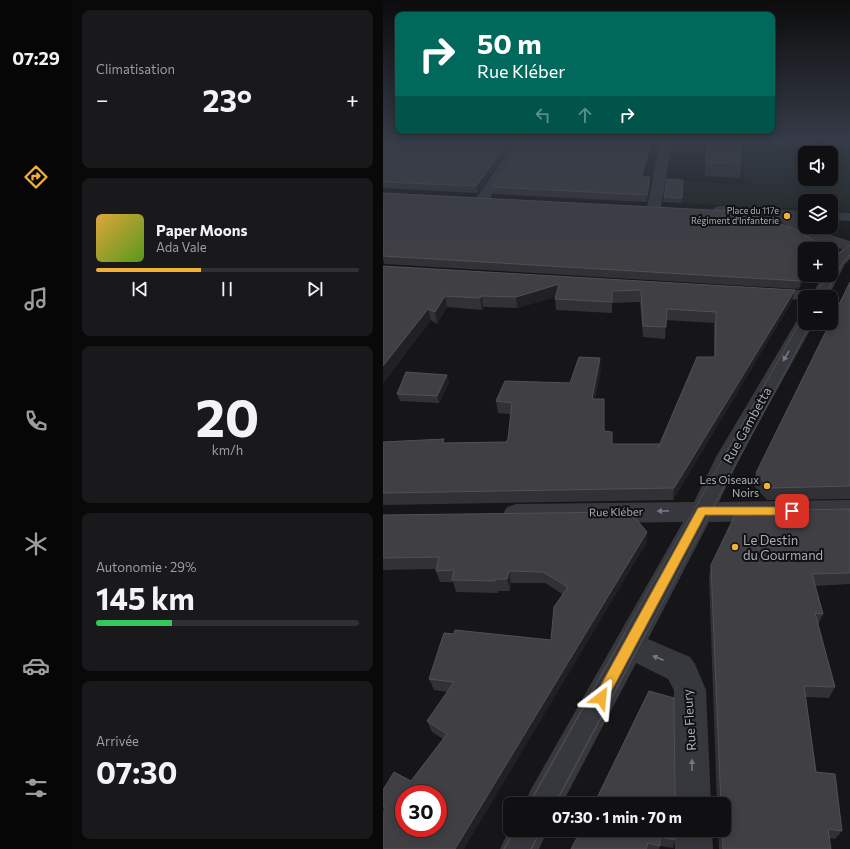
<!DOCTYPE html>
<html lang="fr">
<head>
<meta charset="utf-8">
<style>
  :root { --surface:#101012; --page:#19191b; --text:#f1f3f6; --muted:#9c9d9f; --line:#303032; --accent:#f2b134 }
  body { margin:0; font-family:Commissioner,sans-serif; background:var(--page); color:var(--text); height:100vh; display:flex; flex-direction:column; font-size:15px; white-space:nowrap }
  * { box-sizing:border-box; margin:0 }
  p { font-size:13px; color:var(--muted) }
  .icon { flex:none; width:22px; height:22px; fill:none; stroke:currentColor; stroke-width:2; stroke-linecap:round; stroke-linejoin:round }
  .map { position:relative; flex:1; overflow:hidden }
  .details { display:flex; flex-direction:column; gap:10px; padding:10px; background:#09090a; width:311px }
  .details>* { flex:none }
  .banner { position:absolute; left:12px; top:12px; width:380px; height:122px; border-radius:8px; box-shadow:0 2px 10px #0003,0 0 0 1px var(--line); background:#00695c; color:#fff; overflow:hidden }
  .tools { position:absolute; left:415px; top:146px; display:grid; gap:8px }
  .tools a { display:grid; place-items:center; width:40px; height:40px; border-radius:8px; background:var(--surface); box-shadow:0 2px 10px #0003,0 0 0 1px var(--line); font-size:20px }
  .speed { position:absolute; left:12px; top:785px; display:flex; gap:8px; font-size:20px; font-weight:700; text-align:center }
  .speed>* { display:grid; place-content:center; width:52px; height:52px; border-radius:50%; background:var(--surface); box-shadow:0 2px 10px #0003,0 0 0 1px var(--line); line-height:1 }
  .speed .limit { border:6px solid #d22; background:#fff; color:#111 }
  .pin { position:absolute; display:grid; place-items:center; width:34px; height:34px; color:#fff; margin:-17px; border-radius:8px; box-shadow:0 2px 6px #0006 }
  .me { position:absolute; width:44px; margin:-22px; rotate:29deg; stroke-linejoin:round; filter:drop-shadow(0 0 3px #0008) }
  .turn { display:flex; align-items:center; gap:14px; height:84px; padding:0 16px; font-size:18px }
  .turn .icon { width:52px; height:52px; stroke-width:2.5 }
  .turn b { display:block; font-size:28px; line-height:34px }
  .lanes { display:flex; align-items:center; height:38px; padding:0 16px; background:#0003; justify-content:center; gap:20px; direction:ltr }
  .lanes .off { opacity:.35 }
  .big { font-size:30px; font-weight:700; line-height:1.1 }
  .details .card { flex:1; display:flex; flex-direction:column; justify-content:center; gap:6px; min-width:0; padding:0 14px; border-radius:8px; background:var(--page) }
  .details .dial { align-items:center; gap:0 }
  .dial b { font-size:52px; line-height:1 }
  .song { display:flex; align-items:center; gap:12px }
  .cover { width:48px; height:48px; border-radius:6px; background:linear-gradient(135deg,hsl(40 70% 55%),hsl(90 70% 35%)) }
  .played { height:4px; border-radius:2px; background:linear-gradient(90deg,var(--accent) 40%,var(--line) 40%) }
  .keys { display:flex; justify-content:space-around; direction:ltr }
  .heat { display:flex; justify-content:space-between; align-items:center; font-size:22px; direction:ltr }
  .charge { height:6px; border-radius:3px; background:linear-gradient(90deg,#34c759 29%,var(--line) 0) }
  .trip { position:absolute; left:120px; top:797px; width:228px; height:40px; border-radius:8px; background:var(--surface); box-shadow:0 2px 10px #0003,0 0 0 1px var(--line); font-weight:700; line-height:40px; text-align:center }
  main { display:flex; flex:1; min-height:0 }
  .tab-bar { display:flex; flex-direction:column; width:72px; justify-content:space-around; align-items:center; background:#060607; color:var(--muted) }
  .tab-bar .icon { width:28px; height:28px }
  .tab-bar .current { color:var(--accent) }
  .tab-bar b { font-size:18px; color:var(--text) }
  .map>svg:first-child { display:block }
</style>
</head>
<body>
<main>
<nav class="tab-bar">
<b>07:29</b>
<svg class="icon current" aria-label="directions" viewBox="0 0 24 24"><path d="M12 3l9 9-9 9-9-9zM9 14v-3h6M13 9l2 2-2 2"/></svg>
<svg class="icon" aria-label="music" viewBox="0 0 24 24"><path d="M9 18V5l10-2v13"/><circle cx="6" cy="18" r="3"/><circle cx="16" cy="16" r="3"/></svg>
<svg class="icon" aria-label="phone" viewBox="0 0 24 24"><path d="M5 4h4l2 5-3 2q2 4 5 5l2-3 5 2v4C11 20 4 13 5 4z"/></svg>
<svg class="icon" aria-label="climate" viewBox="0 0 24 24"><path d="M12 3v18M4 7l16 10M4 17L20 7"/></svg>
<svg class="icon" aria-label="car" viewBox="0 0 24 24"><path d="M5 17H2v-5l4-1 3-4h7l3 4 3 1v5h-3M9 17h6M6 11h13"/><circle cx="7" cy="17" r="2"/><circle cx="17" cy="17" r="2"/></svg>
<svg class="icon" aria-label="filters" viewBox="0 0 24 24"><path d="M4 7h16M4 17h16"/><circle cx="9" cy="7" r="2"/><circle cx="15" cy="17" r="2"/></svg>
</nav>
<section class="details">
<div class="card"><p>Climatisation</p>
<div class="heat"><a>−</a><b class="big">23°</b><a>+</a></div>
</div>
<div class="card">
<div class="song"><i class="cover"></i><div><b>Paper Moons</b><p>Ada Vale</p></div></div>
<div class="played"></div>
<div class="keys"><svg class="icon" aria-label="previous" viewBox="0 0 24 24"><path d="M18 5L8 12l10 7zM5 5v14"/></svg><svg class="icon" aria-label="pause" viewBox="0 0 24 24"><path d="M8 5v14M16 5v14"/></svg><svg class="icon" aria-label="next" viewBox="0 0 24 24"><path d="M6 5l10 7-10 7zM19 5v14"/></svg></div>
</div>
<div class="card dial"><b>20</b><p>km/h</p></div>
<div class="card"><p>Autonomie · 29%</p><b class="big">145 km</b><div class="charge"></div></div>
<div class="card"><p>Arrivée</p><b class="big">07:30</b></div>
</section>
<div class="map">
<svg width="467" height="849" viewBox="0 0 467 849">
  <rect width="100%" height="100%" fill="#161618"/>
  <path fill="#1c231d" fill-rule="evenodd" d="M358 142H467V212L448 211V201H422V209L291 203 300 188V186L294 181 362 184ZM422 153H448V179H422Z"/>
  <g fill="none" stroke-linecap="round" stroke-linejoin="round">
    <g fill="#37383d" fill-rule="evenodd">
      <path d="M132 142H144L105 201H95L93 198Z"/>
      <path d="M277 142H289L278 207 276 210 271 211 266 210 264 207Z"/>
      <path d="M399 210 404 211 422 225V227L467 241V259L462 264 445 297H422V300L381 298 375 297 372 293 375 289 381 288 431 291 440 275H448V261L459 249C436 243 407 235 392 214L394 211Z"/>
      <path d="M422 317V323H431L357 457 336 502 467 500V520L326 522 265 639 307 657 312 664 323 690 328 804H292L291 690 285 679 253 663 179 804H142L147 791 300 522 133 524 124 521 120 514 124 507 133 504 311 502 333 457 413 322 416 318Z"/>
      <path d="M127 828V830H165L156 849H117Z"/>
      <path d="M291 830H329L330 849H292Z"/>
    </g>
    <g fill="#37383d" fill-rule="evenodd">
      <path d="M337 206 422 211V219L332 213 330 210 332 207Z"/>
      <path d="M448 212 467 213V221L448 220Z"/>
    </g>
    <g stroke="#4a4c52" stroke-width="1">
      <path d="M448 267 457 253 467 245"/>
      <path d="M431 297 444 275"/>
      <path d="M441 297 459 264 467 255"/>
      <path d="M241 634 422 313"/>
      <path d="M263 634 428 323"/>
    </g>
    <g stroke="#4a4c52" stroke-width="1.5">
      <path d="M146 804 242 633"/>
      <path d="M172 804 263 633"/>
      <path d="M121 849 132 830"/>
      <path d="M148 849 158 830"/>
    </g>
  </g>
  <g fill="#323236">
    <path d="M0 142H130L95 193 0 188Z"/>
    <path d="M323 142H357L358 164 357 178 322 176Z"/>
    <path d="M266 153 260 177 267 184 264 202 111 194 110 187Z"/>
    <path d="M300 180 298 203 280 202 281 197Z"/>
    <path d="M0 193 422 275H424L416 289 1 264 0 259Z"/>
    <path d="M0 266 409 301 290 500 0 505V442L62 443 123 442 125 439 128 414 115 413 113 401 187 383 218 370 212 399 221 431 229 444 275 448 331 357V323L283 320 282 339 260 337 257 302 229 303V313L173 310 172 299V297L134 308 100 307 99 310 64 307 54 324 48 320 0 383Z"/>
    <path d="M467 282V499L384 500 370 485 373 473Z"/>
    <path d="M64 375 66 382 56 403 17 401 14 394Z"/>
    <path d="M467 509V584L432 586 440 614 435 625 452 687 446 698 423 697 433 772 459 831 452 839 446 838 448 849H336L335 830H341V804H334L326 577 328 565 409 514 410 510Z"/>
    <path d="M0 515 264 532 263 544 1 810H0V790L28 781 60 739 49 732 44 721 65 692 51 690 46 679 71 634 168 640 179 594 162 583H128L127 591H115V593L73 592 70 582H57L53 571V569L0 570Z"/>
    <path d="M292 830V840L290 848 277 846 276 849H188Z"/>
  </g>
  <g fill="#212124">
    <path d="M125 142H130L95 193 93 186Z"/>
    <path d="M268 142H269L266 153 258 184V177Z"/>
    <path d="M267 177V184L264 202V195Z"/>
    <path d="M422 274V275H424L416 289 418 281Z"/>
    <path d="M176 284 177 296 134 308 133 297Z"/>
    <path d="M412 290 409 301 290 500 291 488Z"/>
    <path d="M62 296 64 307 54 324 52 312Z"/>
    <path d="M99 296 100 307 99 310 97 298Z"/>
    <path d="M45 309 48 320 0 383V366Z"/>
    <path d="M217 358 218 370 209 411V399Z"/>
    <path d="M64 375 66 382 56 403 54 396Z"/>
    <path d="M264 532 263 544 81 849H72Z"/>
    <path d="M126 571 128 583 127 591 124 579Z"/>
  </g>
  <g fill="#3f3f44" stroke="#4f5156" fill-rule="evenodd">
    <path d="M0 142H125L93 186 0 182Z"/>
    <path d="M141 142H268L258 177H267L264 195 110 187Z"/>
    <path d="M324 142H357L358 164 323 163Z"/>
    <path d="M284 179 300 180 299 198 281 197Z"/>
    <path d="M0 193 366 212 414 230 439 246 437 249H422V274L418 281 0 256 1 251H0Z"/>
    <path d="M0 266 412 290 291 488 0 493V442L61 439 60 443 123 442 125 439 129 403 113 401 122 381 187 383 196 357 217 358 209 399H221V431L229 432V444H276L275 448 314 357H332L333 312 284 309 283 327 260 326 258 290 229 291V302L172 299 176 284 133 297 99 296 97 298 62 296 52 312 45 309 0 366Z"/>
    <path d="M467 282V486L387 488 373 473 447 323H448V321Z"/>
    <path d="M23 372 64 375 54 396 14 394Z"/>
    <path d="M467 509V573L429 574 440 614 432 613 452 687 421 686 433 772 452 774 459 831 445 829 448 849H340L339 830H341V804H338L328 565 352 515 414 514 410 510Z"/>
    <path d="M247 512 264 532 72 849H0V812L3 808 0 806V790L11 772 28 781 64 734 44 721 71 682 46 679 61 633 71 634 72 630 168 640 171 607 185 587 160 572 126 571 124 579H112V581L69 580 71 570 53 571 56 557 0 558V515ZM21 794H55V828H21Z"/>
    <path d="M266 691 291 698 292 795 294 796V804H211Z"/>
    <path d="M198 830H292V840L277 837V846L265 843 263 849H188Z"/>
  </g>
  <defs><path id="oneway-solid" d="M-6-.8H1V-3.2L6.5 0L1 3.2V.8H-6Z"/></defs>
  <g fill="#757881">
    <use href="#oneway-solid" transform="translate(403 356) rotate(120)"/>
    <use href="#oneway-solid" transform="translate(280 511) rotate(179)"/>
    <use href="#oneway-solid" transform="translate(275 658) rotate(-157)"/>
    <use href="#oneway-solid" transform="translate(309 765) rotate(-91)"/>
  </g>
  <linearGradient id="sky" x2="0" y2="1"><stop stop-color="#0c0c0d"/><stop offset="0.54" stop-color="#363c48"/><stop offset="1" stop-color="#363c48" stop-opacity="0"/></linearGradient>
  <rect width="467" height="261" fill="url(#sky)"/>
  <path fill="#f2b134" stroke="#9d7322" d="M319 507H409L413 508 414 511 413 513 409 515H322L222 703 218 705 213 703 211 698 213 694 315 508Z"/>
  <g fill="#f2b134" stroke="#111113" stroke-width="1.5">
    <circle cx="404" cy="216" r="4"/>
    <circle cx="384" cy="486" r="4"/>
    <circle cx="352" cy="547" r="4"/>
  </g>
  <g text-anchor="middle" stroke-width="4" stroke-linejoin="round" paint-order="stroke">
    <g font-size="9" fill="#a8adb8" stroke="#111113" text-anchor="end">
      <text x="396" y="214">Place du 117e<tspan x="396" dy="10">Régiment d'Infanterie</tspan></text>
    </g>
    <g font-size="11" fill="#a8adb8" stroke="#111113" text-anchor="end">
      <text x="376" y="484">Les Oiseaux<tspan x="376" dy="13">Noirs</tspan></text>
    </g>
    <g font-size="11" fill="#a8adb8" stroke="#111113">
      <text transform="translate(233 512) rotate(-1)" y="4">Rue Kléber</text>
    </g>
    <g font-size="13" fill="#a8adb8" stroke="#111113">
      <text transform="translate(364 425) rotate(-61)" y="5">Rue Gambetta</text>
      <text transform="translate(306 720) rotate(-94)" y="5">Rue Fleury</text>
    </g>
    <g font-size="13" fill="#a8adb8" stroke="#111113" text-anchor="start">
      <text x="360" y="545">Le Destin<tspan x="360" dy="15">du Gourmand</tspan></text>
    </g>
  </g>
</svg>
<div class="tools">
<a><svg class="icon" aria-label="sound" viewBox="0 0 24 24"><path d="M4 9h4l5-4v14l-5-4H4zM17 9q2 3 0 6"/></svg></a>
<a><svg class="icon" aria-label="layers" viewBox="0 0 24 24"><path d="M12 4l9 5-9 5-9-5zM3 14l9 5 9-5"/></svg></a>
<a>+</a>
<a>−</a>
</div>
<div class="speed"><div class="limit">30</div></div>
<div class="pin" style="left:409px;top:511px;background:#d93025"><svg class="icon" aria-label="arrive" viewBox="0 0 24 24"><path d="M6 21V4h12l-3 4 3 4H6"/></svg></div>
<svg class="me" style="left:218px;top:698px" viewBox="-20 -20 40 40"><path d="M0-17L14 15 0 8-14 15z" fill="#f2b134" stroke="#fff" stroke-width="4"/></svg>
<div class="trip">07:30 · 1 min · 70 m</div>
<div class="banner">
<div class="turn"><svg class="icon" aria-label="right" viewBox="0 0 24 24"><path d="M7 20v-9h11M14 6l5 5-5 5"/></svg><div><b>50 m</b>Rue Kléber</div></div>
<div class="lanes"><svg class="icon off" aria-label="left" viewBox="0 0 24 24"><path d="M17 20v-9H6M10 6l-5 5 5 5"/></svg><svg class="icon off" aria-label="ahead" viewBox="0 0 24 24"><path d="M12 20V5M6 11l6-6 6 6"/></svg><svg class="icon" aria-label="right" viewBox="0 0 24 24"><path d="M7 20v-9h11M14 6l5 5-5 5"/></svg></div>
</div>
</div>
</main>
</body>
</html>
